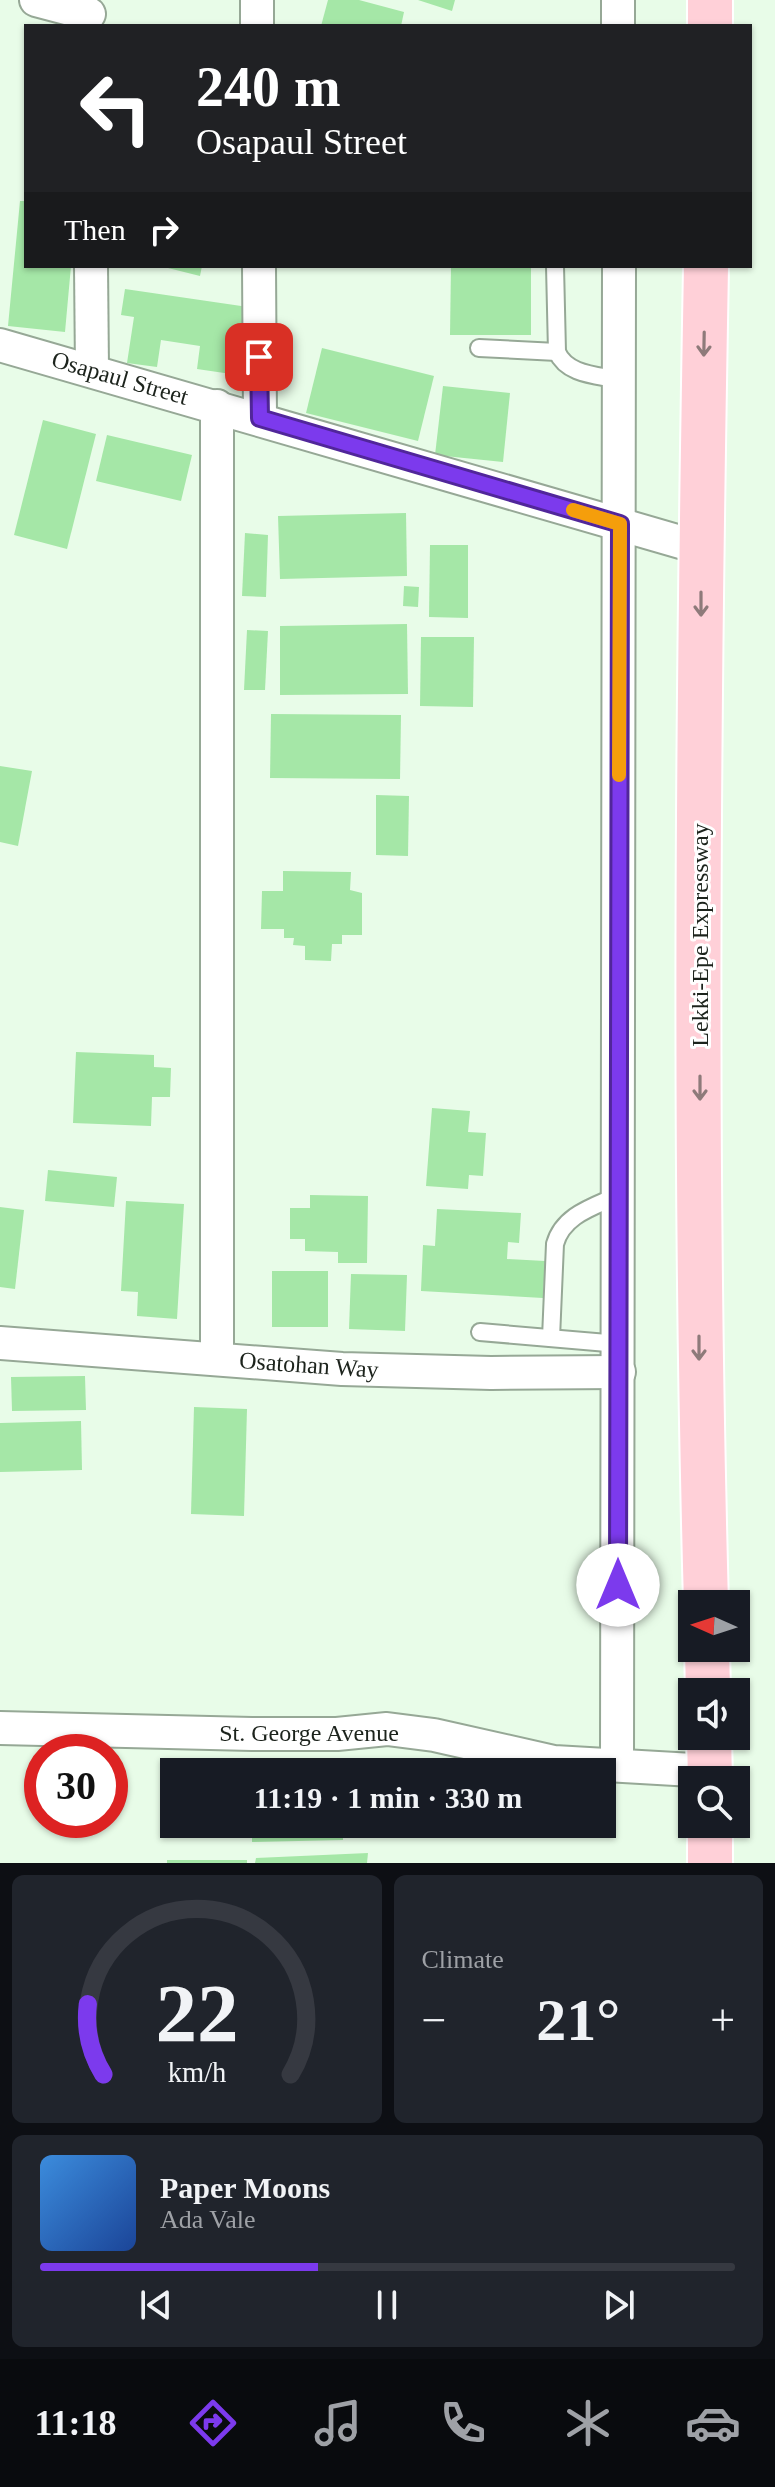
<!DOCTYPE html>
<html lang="en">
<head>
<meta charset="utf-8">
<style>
  :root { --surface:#171b24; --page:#20242c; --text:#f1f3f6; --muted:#9ea1a6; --line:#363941; --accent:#7c3aed }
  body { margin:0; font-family:Georgia,serif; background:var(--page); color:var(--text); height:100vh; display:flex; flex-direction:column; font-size:30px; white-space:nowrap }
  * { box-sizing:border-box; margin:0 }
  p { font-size:26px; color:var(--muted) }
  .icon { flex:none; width:44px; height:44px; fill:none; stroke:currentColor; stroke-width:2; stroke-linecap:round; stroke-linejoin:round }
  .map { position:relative; height:1863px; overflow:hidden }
  .drawer { display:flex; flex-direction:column; gap:12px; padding:12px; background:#0d0f14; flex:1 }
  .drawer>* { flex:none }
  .guide { position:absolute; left:24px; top:24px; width:728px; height:244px; border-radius:0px; box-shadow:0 2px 6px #0004; background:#202124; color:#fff; overflow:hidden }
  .needle { width:52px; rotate:273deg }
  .controls { position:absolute; left:678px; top:1590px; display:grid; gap:16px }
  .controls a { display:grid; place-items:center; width:72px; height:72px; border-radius:0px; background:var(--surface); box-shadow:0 2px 6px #0004; font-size:40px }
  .speed { position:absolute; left:24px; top:1734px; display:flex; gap:16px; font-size:40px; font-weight:700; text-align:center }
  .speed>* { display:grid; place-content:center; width:104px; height:104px; border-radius:50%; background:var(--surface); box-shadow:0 2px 6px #0004; line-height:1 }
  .speed .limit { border:12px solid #d22; background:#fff; color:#111 }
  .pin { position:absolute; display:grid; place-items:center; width:68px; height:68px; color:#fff; margin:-34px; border-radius:16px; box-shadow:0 4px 12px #0006 }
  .me { position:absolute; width:88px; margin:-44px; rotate:0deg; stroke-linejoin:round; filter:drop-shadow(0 0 6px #0008) }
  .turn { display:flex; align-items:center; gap:28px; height:168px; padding:0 40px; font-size:36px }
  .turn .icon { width:104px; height:104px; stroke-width:2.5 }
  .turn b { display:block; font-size:56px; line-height:68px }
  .then { display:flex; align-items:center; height:76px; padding:0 40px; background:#0003; gap:16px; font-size:30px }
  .big { font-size:60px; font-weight:800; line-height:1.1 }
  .drawer .widget { flex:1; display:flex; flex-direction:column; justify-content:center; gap:12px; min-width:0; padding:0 28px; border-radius:12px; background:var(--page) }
  .drawer .dial { align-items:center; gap:0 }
  .dial svg { height:208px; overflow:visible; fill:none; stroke:var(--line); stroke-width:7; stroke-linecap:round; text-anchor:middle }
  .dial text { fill:var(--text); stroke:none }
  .song { display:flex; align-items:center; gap:24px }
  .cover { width:96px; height:96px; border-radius:12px; background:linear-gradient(135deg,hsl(210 70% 55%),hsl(220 70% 35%)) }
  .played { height:8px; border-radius:4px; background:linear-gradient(90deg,var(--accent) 40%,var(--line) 40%) }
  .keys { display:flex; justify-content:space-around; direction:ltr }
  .heat { display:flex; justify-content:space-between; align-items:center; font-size:44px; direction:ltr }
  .drawer .tiles { flex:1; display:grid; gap:12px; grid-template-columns:1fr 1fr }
  .widget:last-child { grid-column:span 2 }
  .trip { position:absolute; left:160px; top:1758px; width:456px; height:80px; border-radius:0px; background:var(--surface); box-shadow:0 2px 6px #0004; font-weight:800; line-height:80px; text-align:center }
  .menu { display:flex; height:128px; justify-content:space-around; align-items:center; background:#090b0e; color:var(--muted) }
  .menu .icon { width:56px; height:56px }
  .menu .on { color:var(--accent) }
  .menu b { font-size:36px; color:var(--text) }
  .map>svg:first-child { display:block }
</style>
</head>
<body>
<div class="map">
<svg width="775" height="1863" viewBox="0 0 775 1863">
  <rect width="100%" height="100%" fill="#e8fce8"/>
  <g fill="#a5e7a7">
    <path d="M328 0H359L404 12 401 26H321Z"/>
    <path d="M418 0H455L452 11Z"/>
    <path d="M20 201H26V266H71L65 332 8 326Z"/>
    <path d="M160 266H202L200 276Z"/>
    <path d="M451 266H531V335H450Z"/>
    <path d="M125 289 248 307 238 375 197 369 200 346 161 340 157 367 127 363 134 317 121 315Z"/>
    <path d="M322 348 434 376 418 441 306 413Z"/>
    <path d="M443 386 510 393 503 462 435 455Z"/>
    <path d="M43 420 96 434 67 549 14 535Z"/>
    <path d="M107 435 192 455 181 501 96 481Z"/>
    <path d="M406 513 407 576 280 579 278 516Z"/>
    <path d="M245 533 268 535 266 597 242 596Z"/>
    <path d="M430 545H468V618L429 617Z"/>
    <path d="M404 586 419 587 418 607 403 606Z"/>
    <path d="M407 624 408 694 280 695V626Z"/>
    <path d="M247 630 268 631 265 690H244Z"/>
    <path d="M421 637H474L473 707 420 706Z"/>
    <path d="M271 714 401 715 400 779 270 778Z"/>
    <path d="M0 766 32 771 18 846 0 842Z"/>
    <path d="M376 795 409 796 408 856 376 855Z"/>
    <path d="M283 871 351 872 350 890 362 893V935H342V944H332L331 961 305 960V946L293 945 294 938H284V929H261L262 891H283Z"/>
    <path d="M76 1052 154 1055V1067L171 1068 170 1097H152L151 1126 73 1123Z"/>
    <path d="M432 1108 470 1111 468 1132 486 1133 483 1176 469 1175 468 1189 426 1186Z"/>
    <path d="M48 1170 117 1177 114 1207 45 1201Z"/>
    <path d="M310 1195 368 1196 367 1263H338V1252L305 1251V1239H290V1208H310Z"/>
    <path d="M126 1201 184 1204 177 1319 137 1316 138 1292 121 1291Z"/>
    <path d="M0 1207 24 1210 15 1289 0 1287Z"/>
    <path d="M437 1209 521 1213 519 1243 508 1242 507 1259 545 1261 543 1298 421 1291 423 1245 435 1246Z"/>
    <rect x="272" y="1271" width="56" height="56"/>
    <path d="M351 1274 407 1275 405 1331 349 1329Z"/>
    <path d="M85 1376 86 1410 12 1411 11 1377Z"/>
    <path d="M194 1407 247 1409 244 1516 191 1514Z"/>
    <path d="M81 1421 82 1470 0 1472V1423Z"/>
    <path d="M252 1824H343V1840L252 1842Z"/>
    <path d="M368 1853 367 1863H255L256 1858Z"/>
    <rect x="167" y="1860" width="80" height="3"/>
  </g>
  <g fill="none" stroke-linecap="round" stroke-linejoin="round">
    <g stroke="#96a896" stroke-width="20">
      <g id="service">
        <path d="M555 266 557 352C567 375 597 375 619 380"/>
        <path d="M479 348 557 352"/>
        <path d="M480 1332 619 1344"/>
        <path d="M551 1338 555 1244C563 1215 593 1207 619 1195"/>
      </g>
    </g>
    <g stroke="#96a896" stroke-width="36">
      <g id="minor">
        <path d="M36 0 89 14"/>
        <path d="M257 0V26"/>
        <path d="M618 0V26"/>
        <path d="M91 266 92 370"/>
        <path d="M259 266 260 418"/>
        <path d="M0 345 701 548"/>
        <path d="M0 1343 342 1369 491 1373 619 1372"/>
        <path d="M217 1359V406"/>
        <path d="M0 1728 252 1734H337L387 1729 434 1735 554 1762 710 1771"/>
        <path d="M617 1765 619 266"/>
      </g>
    </g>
    <g stroke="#fff" stroke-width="48">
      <g id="trunk">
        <path d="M710 26V0"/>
        <path d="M706 266C698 712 694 1158 706 1604"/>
        <path d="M707 1648 708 1692"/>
        <path d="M709 1736 710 1780"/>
        <path d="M710 1824V1863"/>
      </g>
    </g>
    <use href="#service" stroke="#fff" stroke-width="16"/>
    <use href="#minor" stroke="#fff" stroke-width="32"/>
    <use href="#trunk" stroke="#ffd0d8" stroke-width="44"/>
  </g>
  <defs><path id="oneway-shaft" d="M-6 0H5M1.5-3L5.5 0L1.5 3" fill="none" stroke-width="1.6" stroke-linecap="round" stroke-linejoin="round" transform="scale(2)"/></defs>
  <g stroke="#8e7a7a">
    <use href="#oneway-shaft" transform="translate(704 344) rotate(91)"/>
    <use href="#oneway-shaft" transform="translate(701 604) rotate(90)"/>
    <use href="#oneway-shaft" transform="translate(700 1088) rotate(90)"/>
    <use href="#oneway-shaft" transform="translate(699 1348) rotate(90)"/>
  </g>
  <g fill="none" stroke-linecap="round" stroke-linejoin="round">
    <g stroke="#51269a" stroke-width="20">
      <path id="route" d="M259 357 260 418 620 524 618 1585"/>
    </g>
    <use href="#route" stroke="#7c3aed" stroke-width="14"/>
    <path stroke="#f59e0b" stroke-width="14" d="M573 510 620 524 619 775"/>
  </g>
  <g text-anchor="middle" stroke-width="6" stroke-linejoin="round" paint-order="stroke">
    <g font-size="24" fill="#1c231c" stroke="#fff">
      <text transform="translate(120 378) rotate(16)" y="8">Osapaul Street</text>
      <text transform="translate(700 935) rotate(-90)" y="8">Lekki-Epe Expressway</text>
      <text transform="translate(309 1365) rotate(4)" y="8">Osatohan Way</text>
      <text x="309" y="1741">St. George Avenue</text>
    </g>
  </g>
</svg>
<div class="controls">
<a><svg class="needle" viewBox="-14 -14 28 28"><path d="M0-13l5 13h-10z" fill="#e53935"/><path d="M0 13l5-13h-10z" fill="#9ea1a6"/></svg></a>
<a><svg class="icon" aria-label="sound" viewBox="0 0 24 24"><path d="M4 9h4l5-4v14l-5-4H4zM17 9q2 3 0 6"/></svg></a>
<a><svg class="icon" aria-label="search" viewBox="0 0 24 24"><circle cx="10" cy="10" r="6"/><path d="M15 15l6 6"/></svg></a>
</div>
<div class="speed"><div class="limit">30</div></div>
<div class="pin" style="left:259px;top:357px;background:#d93025"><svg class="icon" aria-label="arrive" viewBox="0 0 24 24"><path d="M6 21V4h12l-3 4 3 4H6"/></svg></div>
<svg class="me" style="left:618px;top:1585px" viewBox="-20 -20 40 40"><circle r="19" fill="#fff"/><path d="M0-13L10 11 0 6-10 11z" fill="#7c3aed"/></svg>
<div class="trip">11:19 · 1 min · 330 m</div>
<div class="guide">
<div class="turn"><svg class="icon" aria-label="left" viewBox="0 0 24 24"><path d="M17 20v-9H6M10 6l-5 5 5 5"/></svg><div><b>240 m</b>Osapaul Street</div></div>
<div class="then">Then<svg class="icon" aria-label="right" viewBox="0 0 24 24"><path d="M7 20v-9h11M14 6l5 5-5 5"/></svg></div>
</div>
</div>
<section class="drawer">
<div class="tiles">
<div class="widget dial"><svg viewBox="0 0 100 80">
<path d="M14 69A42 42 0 1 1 86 69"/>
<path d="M14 69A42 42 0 0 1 8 42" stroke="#7c3aed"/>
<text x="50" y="56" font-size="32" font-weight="700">22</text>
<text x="50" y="72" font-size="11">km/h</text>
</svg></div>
<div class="widget"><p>Climate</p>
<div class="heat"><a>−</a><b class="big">21°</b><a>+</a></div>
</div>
<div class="widget">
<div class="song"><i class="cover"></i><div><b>Paper Moons</b><p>Ada Vale</p></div></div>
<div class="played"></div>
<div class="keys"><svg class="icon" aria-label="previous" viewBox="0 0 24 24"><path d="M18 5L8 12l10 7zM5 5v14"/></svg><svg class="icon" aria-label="pause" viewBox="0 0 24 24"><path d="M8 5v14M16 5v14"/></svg><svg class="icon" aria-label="next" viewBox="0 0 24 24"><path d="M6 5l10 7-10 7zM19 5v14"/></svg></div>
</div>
</div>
</section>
<nav class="menu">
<b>11:18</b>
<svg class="icon on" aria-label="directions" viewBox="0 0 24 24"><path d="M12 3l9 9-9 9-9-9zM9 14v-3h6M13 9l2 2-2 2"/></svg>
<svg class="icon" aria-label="music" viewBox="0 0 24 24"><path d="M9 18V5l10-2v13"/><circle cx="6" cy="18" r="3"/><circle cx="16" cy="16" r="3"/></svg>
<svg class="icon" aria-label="phone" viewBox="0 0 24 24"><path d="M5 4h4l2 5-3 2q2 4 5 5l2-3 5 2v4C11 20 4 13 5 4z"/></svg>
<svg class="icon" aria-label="climate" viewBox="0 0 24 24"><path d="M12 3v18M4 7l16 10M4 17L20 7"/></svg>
<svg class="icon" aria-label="car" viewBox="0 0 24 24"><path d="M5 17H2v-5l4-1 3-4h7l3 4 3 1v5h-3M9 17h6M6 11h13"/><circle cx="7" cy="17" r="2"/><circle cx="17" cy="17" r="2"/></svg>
</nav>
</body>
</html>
